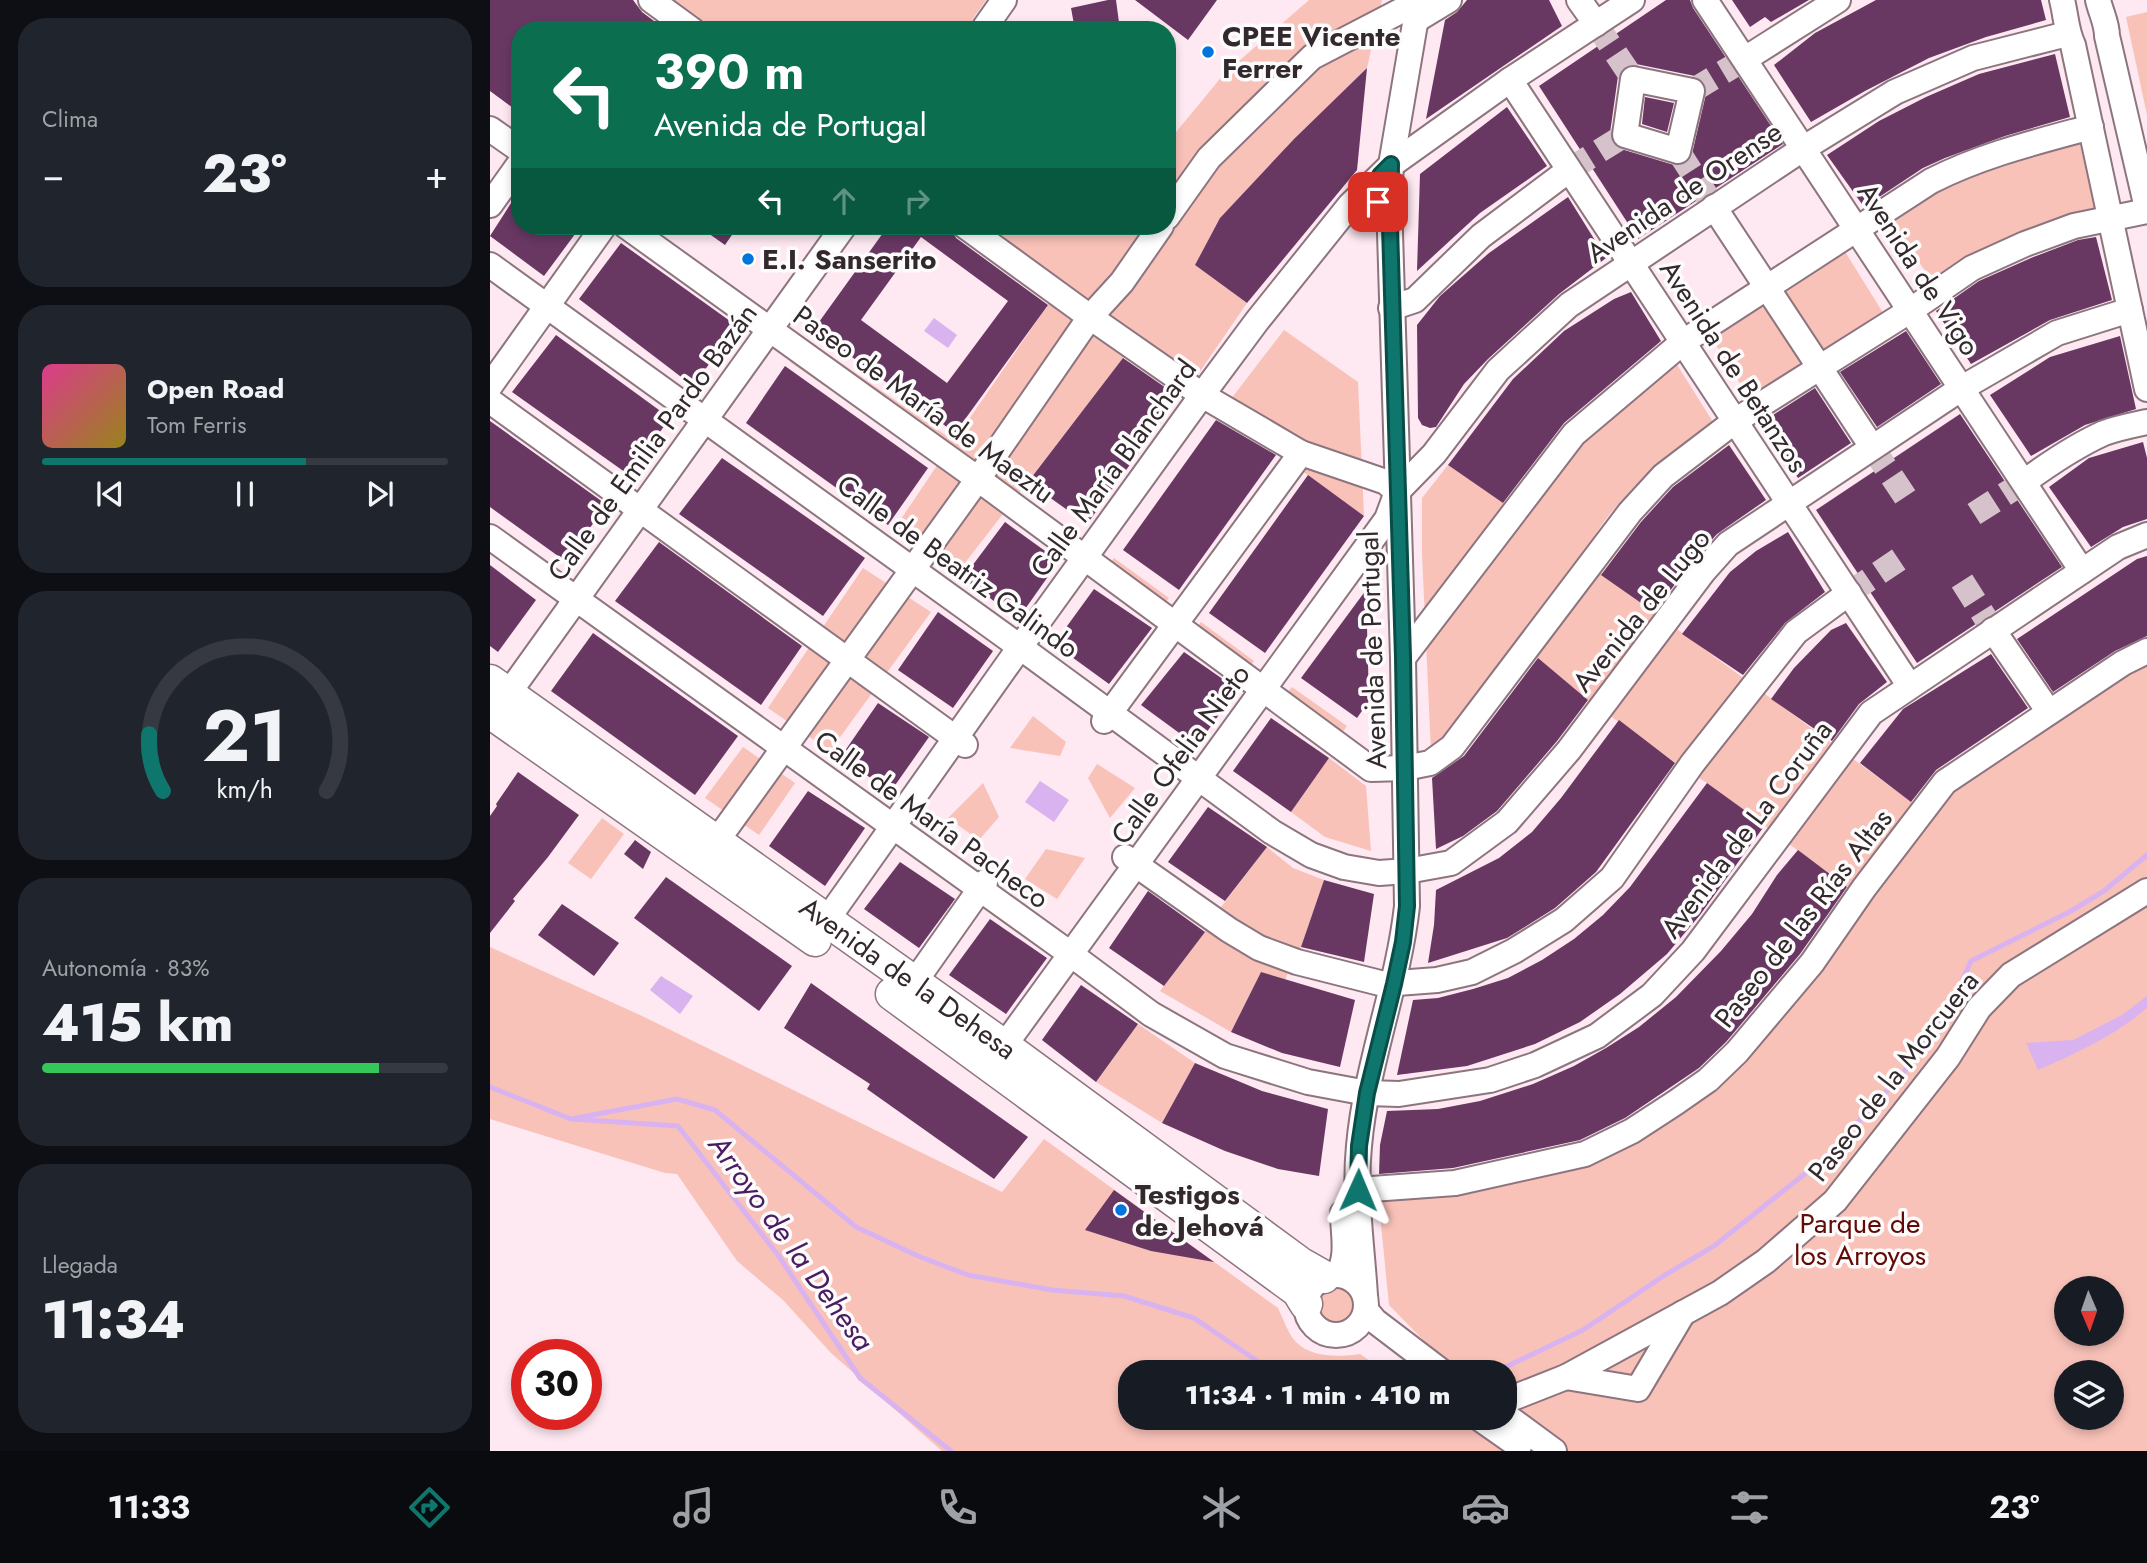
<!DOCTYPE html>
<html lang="es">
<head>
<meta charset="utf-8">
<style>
  :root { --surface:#171b24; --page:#20242c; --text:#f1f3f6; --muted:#9ea1a6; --line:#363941; --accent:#0f766e }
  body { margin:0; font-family:Jost,sans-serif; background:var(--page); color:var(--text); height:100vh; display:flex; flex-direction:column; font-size:26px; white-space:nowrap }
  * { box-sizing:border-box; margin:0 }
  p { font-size:23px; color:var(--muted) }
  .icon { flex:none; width:38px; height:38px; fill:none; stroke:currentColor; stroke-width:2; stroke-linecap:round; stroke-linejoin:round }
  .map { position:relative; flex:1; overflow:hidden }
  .details { display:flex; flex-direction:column; gap:18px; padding:18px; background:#0d0f14; width:490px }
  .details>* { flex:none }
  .top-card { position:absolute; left:21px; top:21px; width:665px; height:214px; border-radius:28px; box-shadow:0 4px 10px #0003; background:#0b6e4f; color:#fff; overflow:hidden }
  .needle { width:46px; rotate:178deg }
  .controls { position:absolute; left:1564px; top:1276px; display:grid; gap:14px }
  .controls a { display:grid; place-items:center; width:70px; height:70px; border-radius:50%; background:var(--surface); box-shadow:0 4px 10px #0003; font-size:35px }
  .speed { position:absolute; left:21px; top:1339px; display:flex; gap:14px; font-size:35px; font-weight:700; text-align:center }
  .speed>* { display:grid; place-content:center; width:91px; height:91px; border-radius:50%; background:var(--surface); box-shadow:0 4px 10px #0003; line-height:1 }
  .speed .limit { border:10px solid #d22; background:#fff; color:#111 }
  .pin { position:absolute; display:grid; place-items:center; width:60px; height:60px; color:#fff; margin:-30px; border-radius:14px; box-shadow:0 4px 10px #0006 }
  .me { position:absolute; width:77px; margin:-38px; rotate:1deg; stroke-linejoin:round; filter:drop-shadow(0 0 5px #0008) }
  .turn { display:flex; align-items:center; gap:24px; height:147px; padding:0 28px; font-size:32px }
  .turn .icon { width:91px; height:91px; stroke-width:2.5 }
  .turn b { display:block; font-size:49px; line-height:60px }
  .lanes { display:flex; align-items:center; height:66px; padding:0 28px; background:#0003; justify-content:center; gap:35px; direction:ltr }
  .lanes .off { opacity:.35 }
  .big { font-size:52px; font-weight:800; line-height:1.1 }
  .details .card { flex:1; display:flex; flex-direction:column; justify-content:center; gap:10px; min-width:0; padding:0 24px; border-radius:28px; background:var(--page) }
  .details .dial { align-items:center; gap:0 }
  .dial svg { height:182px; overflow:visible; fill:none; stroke:var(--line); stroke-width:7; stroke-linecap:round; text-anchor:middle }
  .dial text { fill:var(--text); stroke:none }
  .song { display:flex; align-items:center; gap:21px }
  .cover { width:84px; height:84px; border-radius:10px; background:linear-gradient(135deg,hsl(330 70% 55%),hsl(50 70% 35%)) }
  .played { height:7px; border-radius:4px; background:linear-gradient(90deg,var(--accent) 65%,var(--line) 65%) }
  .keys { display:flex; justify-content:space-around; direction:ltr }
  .heat { display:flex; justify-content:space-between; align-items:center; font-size:38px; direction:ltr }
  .charge { height:10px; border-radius:5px; background:linear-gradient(90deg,#34c759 83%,var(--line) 0) }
  .trip { position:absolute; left:628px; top:1360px; width:399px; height:70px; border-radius:28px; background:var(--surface); box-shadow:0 4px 10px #0003; font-weight:800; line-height:70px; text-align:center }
  .tab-bar { display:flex; height:112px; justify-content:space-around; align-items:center; background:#090b0e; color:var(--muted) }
  .tab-bar .icon { width:49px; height:49px }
  .tab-bar .active { color:var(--accent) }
  .tab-bar b { font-size:32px; color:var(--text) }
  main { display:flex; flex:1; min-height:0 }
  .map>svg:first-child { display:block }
</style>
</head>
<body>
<main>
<section class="details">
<div class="card"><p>Clima</p>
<div class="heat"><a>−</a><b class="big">23°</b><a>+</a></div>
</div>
<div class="card">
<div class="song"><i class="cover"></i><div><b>Open Road</b><p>Tom Ferris</p></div></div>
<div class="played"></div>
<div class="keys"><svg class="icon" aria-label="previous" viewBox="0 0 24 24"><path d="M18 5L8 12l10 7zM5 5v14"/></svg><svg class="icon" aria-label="pause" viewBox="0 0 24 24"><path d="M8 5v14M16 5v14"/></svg><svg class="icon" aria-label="next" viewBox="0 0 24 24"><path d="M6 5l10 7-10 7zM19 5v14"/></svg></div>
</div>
<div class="card dial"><svg viewBox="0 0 100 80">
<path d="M14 69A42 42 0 1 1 86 69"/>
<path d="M14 69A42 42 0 0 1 8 44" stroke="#0f766e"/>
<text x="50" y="56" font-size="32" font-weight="700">21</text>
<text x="50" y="72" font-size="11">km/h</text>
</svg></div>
<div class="card"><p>Autonomía · 83%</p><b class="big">415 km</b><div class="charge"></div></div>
<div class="card"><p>Llegada</p><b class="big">11:34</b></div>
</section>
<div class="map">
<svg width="1657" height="1451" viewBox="0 0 1657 1451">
  <rect width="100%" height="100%" fill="#fee8f1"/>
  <g fill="#f9c2b9" fill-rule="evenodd">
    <path d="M181 0H496L475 30H221Z"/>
    <path d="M819 0H892L877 68 804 139 730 218 705 265 757 303 700 386 642 347 468 572 403 531 448 464 300 362 318 340 464 441 566 293 475 226H677V143L734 74Z"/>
    <path d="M1657 12V115L1636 17Z"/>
    <path d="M1589 140 1605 210 1534 230 1442 281 1402 223 1443 195 1510 161Z"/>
    <path d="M1354 250 1395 316 1335 356 1293 287Z"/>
    <path d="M1278 301 1319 366 1261 401 1222 339Z"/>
    <path d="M794 330 868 382 874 516 731 412Z"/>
    <path d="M1186 363 1223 422C1173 460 1119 500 1092 559L1427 806 1364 892 1217 783 1187 764 1098 700 1045 656 960 764 942 773 932 554V498L958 465 1019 507 1069 460Z"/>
    <path d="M624 558 679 598 663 620 606 580Z"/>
    <path d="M373 568 441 612 340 751 278 708Z"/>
    <path d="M711 622 764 661 749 683 696 644Z"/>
    <path d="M1657 662V1451H452L341 1353 293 1300 247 1261 187 1174 175 1173 0 1119V947L150 1015 512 1192 554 1139 788 1308C793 1318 798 1334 806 1342 822 1358 849 1357 870 1354L896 1372H640V1418H1015V1372H937L938 1345 899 1305 888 1194 1115 1155 1195 1112 1261 1051 1463 788ZM1577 1288H1622V1334H1577ZM1577 1372H1622V1418H1577Z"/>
    <path d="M802 687 857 726 840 749 784 709Z"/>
    <path d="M543 716 576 742 570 756 520 748Z"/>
    <path d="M253 747 305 783 269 835 215 798Z"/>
    <path d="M839 758 876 786 881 851 835 837 801 812Z"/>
    <path d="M607 764 645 788 620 818 598 778Z"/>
    <path d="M493 783 509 817 489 840 458 818Z"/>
    <path d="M112 818 134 834 101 879 78 863Z"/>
    <path d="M777 847 803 868 834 880 811 947 805 953 868 970 863 989 798 972 795 981 771 972 741 1032 670 991 716 930 658 887 728 911Z"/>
    <path d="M556 849 595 858 567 899 535 879Z"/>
    <path d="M648 1024 705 1063 672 1123 606 1082Z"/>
    <circle cx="846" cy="1304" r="20"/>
  </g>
  <g fill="#d8b3ef">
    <path d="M444 318 467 335 458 348 434 331Z"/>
    <path d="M550 781 579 800 564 822 535 802Z"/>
    <path d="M171 976 203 996 190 1014 160 990Z"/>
    <path d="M1657 996V1008C1624 1036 1587 1053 1548 1070L1536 1043 1583 1040 1632 1015Z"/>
  </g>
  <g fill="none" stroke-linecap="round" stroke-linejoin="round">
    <g stroke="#d8b3ef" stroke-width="5">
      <path d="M0 1087 81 1119 188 1126 288 1255 370 1378 461 1451"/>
      <path d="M81 1119 187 1099 225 1110 366 1227 428 1256 478 1275 562 1290 634 1296 704 1318 776 1367 789 1372"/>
      <path d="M1005 1372 1093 1330 1175 1275 1224 1246 1336 1157 1414 1072 1462 1003 1481 961 1581 911 1614 891 1657 855"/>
    </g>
  </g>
  <g fill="#683863" fill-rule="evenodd">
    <path d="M0 0H143L152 12 176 30H30V113L0 91Z"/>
    <path d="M618 0H626L630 30H585L581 8Z"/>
    <path d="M645 0H727L698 40Z"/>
    <path d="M977 0H1059L1072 26 936 119 955 20 967 12Z"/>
    <path d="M1176 0H1200L1203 8 1293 144 1148 239 1049 86ZM1146 64 1205 76 1211 80 1216 86V94L1202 154 1199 161 1192 165H1184L1131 149 1121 140 1120 133 1128 76 1131 70 1137 65Z"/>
    <path d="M1242 0H1319L1281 22 1275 17 1260 27Z"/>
    <path d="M1386 0H1551L1556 20 1496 37 1439 58 1375 91 1321 122 1284 65 1325 33Z"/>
    <path d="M1565 54 1580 117 1515 136 1455 158 1433 168 1374 207 1337 155 1389 121 1436 97 1489 74Z"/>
    <path d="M877 68 867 170 757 303 705 265 730 218 804 139Z"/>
    <path d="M1155 97 1184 103 1177 132 1152 124Z"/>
    <path d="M1017 107 1057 166 990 213 927 271 930 174Z"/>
    <path d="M30 189V226H91L54 276 0 236Z"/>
    <path d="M1078 197 1116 258 1069 294 998 359 974 384 946 427 940 428 932 425 928 418 927 325 950 296 999 253Z"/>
    <path d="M208 226H248L235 245Z"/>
    <path d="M398 226H460L466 238 558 305 465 433 324 329ZM431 237 518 301 457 383 371 320Z"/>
    <path d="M1606 237 1622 300 1560 320 1481 364 1446 311 1489 281 1541 258 1588 240Z"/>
    <path d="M131 243 247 326 203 386 89 299Z"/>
    <path d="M1141 292 1171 341 1074 423 1013 503 958 465 1023 379 1074 331 1124 299Z"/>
    <path d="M1416 331 1451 384 1387 427 1350 372Z"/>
    <path d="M66 335 180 418 139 475 22 392Z"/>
    <path d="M1630 336 1646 409 1595 425 1541 456 1500 395 1560 357Z"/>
    <path d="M633 358 689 397 597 524 538 482Z"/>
    <path d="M295 366 438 468 398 525 256 423Z"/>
    <path d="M1325 388 1361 443 1308 478 1272 422Z"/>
    <path d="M1470 414 1572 567 1427 663 1326 510Z"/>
    <path d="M726 420 786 455 689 590 633 550Z"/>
    <path d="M0 421 117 505 75 561 0 507Z"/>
    <path d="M1653 442 1657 458V519L1633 527 1601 547 1559 487 1599 458Z"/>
    <path d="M1239 445 1276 500 1227 534 1201 563 1164 612 1111 575 1151 522 1183 487Z"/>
    <path d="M232 458 375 558 333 616 189 514Z"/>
    <path d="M818 475 874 516 775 653 719 613Z"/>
    <path d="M515 522 569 561 528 619 473 578Z"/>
    <path d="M1298 532 1335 592 1295 623 1253 675 1192 634 1240 572 1266 551Z"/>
    <path d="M169 542 312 646 271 705 125 601Z"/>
    <path d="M1657 556V636L1625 651 1563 692 1527 639 1647 559Z"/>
    <path d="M0 565 46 600 8 652 0 646Z"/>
    <path d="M604 589 662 628 619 684 564 644Z"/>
    <path d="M876 590 879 701 867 718 811 678Z"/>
    <path d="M448 612 503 651 463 708 408 670Z"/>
    <path d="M1356 623 1397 682 1369 704 1342 741 1281 699 1304 668 1341 630Z"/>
    <path d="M103 633 248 736 205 795 61 691Z"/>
    <path d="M694 652 747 689 707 746 651 705Z"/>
    <path d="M1501 654 1538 708 1446 770 1421 802 1370 763 1413 709Z"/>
    <path d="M1048 658 1098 700 1067 741 1007 811 973 836 946 849 942 778 974 756Z"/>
    <path d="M388 703 439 737 401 791 350 758Z"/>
    <path d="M781 718 839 758 801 812 743 771Z"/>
    <path d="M1129 720 1185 763 1106 872 1065 908 1017 938 938 963 944 925 946 890 1009 858 1042 832 1071 798Z"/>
    <path d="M28 772 89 815 58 857 23 899 25 901 0 933V816L7 806 6 804Z"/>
    <path d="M1217 783 1275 825 1210 915 1177 954 1130 994 1090 1022 1045 1044 977 1066 907 1075 923 1000 948 998 983 989 1018 978 1052 960 1084 939 1113 915 1140 887Z"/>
    <path d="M318 791 375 828 335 886 279 846Z"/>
    <path d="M718 807 777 847 735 901 678 862Z"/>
    <path d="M145 840 161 852 153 869 134 854Z"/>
    <path d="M1308 850 1357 887 1310 954 1236 1042 1209 1068 1135 1118 1090 1140 963 1168 889 1174 890 1145 897 1111 948 1109 990 1101 1043 1084 1084 1066 1116 1048 1149 1027 1186 997 1231 951 1262 914 1287 875Z"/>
    <path d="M410 862 465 899 429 948 374 909Z"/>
    <path d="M176 877 302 966 269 1011 144 918Z"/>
    <path d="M834 880 884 894 874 962 811 947Z"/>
    <path d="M658 891 715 932 674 986 619 948Z"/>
    <path d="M72 904 129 943 104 976 48 935Z"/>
    <path d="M500 919 557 958 516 1014 459 975Z"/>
    <path d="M771 972 865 1000 850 1067 792 1053 741 1032Z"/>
    <path d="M321 983 538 1137 504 1179 377 1089 380 1084 294 1028Z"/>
    <path d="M591 985 648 1024 606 1082 552 1040Z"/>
    <path d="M705 1063 772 1091 838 1109 829 1176 788 1169 735 1151 672 1123Z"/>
    <path d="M624 1190 724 1262 661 1251 595 1230Z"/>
  </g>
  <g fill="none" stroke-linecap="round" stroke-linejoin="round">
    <g stroke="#d5c2ca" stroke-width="24" stroke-dasharray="24 12" stroke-linecap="butt">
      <path d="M1106 24 1143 79"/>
      <path d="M1202 91 1255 59"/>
      <path d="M1188 151 1224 207"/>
      <path d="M1079 170 1135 135"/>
      <path d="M1382 447 1418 501"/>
      <path d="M1484 514 1534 482"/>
      <path d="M1472 581 1503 630"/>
      <path d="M1359 593 1411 558"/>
    </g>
    <g stroke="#8d757f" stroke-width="28">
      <g id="minor">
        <path d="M161 0 202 30"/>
        <path d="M1089 0 1106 24"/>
        <path d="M1215 0 1592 571"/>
        <path d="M1572 0C1576 15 1576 31 1583 45L1657 389"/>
        <path d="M1608 0C1611 13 1617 23 1617 36L1657 208"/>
        <path d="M926 20 959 0"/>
        <path d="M493 30 514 0"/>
        <path d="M1255 59 1348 0"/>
        <path d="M1143 79 1202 91 1188 151 1135 135Z"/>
        <path d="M1020 80 1419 685"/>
        <path d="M0 129 30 150"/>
        <path d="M0 205 30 163"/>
        <path d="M1224 207 1382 447"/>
        <path d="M677 217 719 158 822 57 918 7"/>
        <path d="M136 226 488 479 881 769 915 768 940 763 962 747 1140 512 1173 476 1245 421 1421 310 1482 268 1535 244 1584 226 1657 211"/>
        <path d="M475 226 600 317 712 395 811 453 896 482 907 492"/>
        <path d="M0 265 530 647 782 832 821 855 854 867 889 873 917 871 961 863 1017 822 1079 750 1213 572 1238 544 1472 388 1567 333 1640 310"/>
        <path d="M901 308 925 300 991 236 1079 170"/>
        <path d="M0 386 114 226"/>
        <path d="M0 401 475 745"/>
        <path d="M1534 482C1560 463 1585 446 1614 433 1628 428 1643 425 1657 422"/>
        <path d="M0 537 575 950 661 1014 735 1056 818 1082 877 1093 909 1094 1000 1080 1045 1065 1107 1036 1162 995 1203 951 1381 713 1628 547 1657 535"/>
        <path d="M1503 630 1559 712"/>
        <path d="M913 658 1084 434 1193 342 1441 181C1492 155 1546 142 1601 127"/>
        <path d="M18 694 354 226"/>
        <path d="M614 721 811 453"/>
        <path d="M226 842 488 479 600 317 632 282 671 226"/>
        <path d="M635 857 739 930 769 948 807 962 894 984 947 980 982 972 1024 951 1074 920 1122 878 1202 764 1306 632 1359 593"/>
        <path d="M336 921 530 647 712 395 767 321 860 205 901 165 1020 80 1142 0"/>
        <path d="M414 997 495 882"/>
        <path d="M514 1046 897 519 907 492 944 454 1008 370 1079 305 1314 148 1405 92 1483 58 1577 34"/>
        <path d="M868 1190 965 1183 1095 1154 1142 1131 1185 1103 1218 1080 1247 1052 1322 963 1374 888 1455 782 1633 663 1657 651"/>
        <path d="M848 1274C859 1256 853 1234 853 1213"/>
        <circle cx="846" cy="1305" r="30"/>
        <path d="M875 1296C872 1246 864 1196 869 1146 876 1065 908 987 917 906L913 658 899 200 901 165 929 0"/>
        <path d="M876 1310 885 1321 952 1372"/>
        <path d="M1076 1377 1148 1389 1193 1313"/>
        <path d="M1015 1401 1076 1377 1230 1293 1276 1261 1345 1201 1458 1057 1489 1008 1521 975 1657 891"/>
        <path d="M1015 1415 1064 1451"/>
        <path d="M989 1418 1029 1446"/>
      </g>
    </g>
    <g stroke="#8d757f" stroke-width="35">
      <g id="major">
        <path id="s1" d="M0 681 514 1046 811 1264 834 1277"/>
        <path d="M0 712 325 940"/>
        <path d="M402 994 797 1283 808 1291 816 1304"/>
      </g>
    </g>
    <use href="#minor" stroke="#fff" stroke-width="24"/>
    <use href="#major" stroke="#fff" stroke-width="32"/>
  </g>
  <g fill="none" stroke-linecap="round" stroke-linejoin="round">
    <g stroke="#0a4d48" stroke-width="18">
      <path id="route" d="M868 1190 869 1146 877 1093 904 984 913 942 917 906 913 657 900 227 901 164 890 175 888 202"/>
    </g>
    <use href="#route" stroke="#0f766e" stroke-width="12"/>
  </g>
  <g fill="#0275dc" stroke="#fcfcfc" stroke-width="2.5">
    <circle cx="718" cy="52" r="7"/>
    <circle cx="258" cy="259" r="7"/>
    <circle cx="631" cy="1210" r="7"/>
  </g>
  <g text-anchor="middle" stroke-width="7" stroke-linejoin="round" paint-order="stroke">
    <g font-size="28" font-weight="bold" fill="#33292d" stroke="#fcfcfc" text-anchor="start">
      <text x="732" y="46">CPEE Vicente<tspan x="732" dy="32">Ferrer</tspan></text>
      <text x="272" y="269">E.I. Sanserito</text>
      <text x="645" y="1204">Testigos<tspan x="645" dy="32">de Jehová</tspan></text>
    </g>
    <g font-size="28" fill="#33292d" stroke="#fcfcfc">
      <text transform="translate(1194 192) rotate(-34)" y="10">Avenida de Orense</text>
      <text transform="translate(1429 269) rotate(57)" y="10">Avenida de Vigo</text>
      <text transform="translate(1244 366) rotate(57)" y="10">Avenida de Betanzos</text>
      <text transform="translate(434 404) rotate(36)" y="10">Paseo de María de Maeztu</text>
      <text transform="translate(162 442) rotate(-54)" y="10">Calle de Emilia Pardo Bazán</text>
      <text transform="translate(623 468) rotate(-54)" y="10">Calle María Blanchard</text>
      <text transform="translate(468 566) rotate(36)" y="10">Calle de Beatriz Galindo</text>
      <text transform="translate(1151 610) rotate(-51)" y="10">Avenida de Lugo</text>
      <text transform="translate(882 650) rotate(-92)" y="10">Avenida de Portugal</text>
      <text transform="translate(690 754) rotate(-54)" y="10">Calle Ofelia Nieto</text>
      <text transform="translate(442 819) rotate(36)" y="10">Calle de María Pacheco</text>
      <text transform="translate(1256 829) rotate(-53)" y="10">Avenida de La Coruña</text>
      <text transform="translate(1313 918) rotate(-52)" y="10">Paseo de las Rías Altas</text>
      <text dy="10" stroke="none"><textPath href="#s1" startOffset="513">Avenida de la Dehesa</textPath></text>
      <text transform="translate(1403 1076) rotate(-52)" y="10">Paseo de la Morcuera</text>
    </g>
    <g font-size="28" fill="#620a06" stroke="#fcfcfc">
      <text x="1370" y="1233">Parque de<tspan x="1370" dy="32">los Arroyos</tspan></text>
    </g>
    <g font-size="30" font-style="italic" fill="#4a1c62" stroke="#fcfcfc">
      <text transform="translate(301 1243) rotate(54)" y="10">Arroyo de la Dehesa</text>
    </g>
  </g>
</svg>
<div class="controls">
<a><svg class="needle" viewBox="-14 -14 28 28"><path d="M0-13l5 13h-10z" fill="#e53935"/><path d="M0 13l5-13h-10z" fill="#9ea1a6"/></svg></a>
<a><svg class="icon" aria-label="layers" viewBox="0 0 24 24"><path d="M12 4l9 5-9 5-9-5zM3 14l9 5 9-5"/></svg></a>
</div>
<div class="speed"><div class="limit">30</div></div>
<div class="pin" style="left:888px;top:202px;background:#d93025"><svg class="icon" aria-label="arrive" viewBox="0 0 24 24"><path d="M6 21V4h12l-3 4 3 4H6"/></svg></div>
<svg class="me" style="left:868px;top:1190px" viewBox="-20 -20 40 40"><path d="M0-17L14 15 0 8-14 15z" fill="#0f766e" stroke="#fff" stroke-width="4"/></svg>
<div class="trip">11:34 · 1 min · 410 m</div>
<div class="top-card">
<div class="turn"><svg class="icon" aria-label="left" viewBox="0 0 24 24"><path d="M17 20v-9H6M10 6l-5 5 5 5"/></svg><div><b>390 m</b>Avenida de Portugal</div></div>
<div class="lanes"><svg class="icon" aria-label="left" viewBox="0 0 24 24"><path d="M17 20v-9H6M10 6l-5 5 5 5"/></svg><svg class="icon off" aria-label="ahead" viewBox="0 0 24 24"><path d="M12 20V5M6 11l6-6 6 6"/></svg><svg class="icon off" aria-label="right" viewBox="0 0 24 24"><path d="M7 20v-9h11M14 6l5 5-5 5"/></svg></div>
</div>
</div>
</main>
<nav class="tab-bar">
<b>11:33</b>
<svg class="icon active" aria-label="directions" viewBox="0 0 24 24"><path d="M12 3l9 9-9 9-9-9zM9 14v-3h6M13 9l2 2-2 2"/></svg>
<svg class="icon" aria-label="music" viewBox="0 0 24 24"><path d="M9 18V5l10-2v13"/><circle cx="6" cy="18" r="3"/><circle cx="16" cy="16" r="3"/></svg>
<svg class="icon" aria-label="phone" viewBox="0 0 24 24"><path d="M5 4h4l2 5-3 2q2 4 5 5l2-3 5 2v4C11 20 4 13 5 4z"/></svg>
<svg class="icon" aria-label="climate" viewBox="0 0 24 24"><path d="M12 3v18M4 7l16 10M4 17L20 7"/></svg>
<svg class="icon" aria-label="car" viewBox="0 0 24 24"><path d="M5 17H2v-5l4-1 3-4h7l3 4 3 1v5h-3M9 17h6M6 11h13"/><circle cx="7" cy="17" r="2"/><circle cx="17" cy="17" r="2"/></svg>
<svg class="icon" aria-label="filters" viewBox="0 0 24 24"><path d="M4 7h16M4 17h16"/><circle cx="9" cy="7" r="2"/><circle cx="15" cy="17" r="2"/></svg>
<b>23°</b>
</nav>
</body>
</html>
